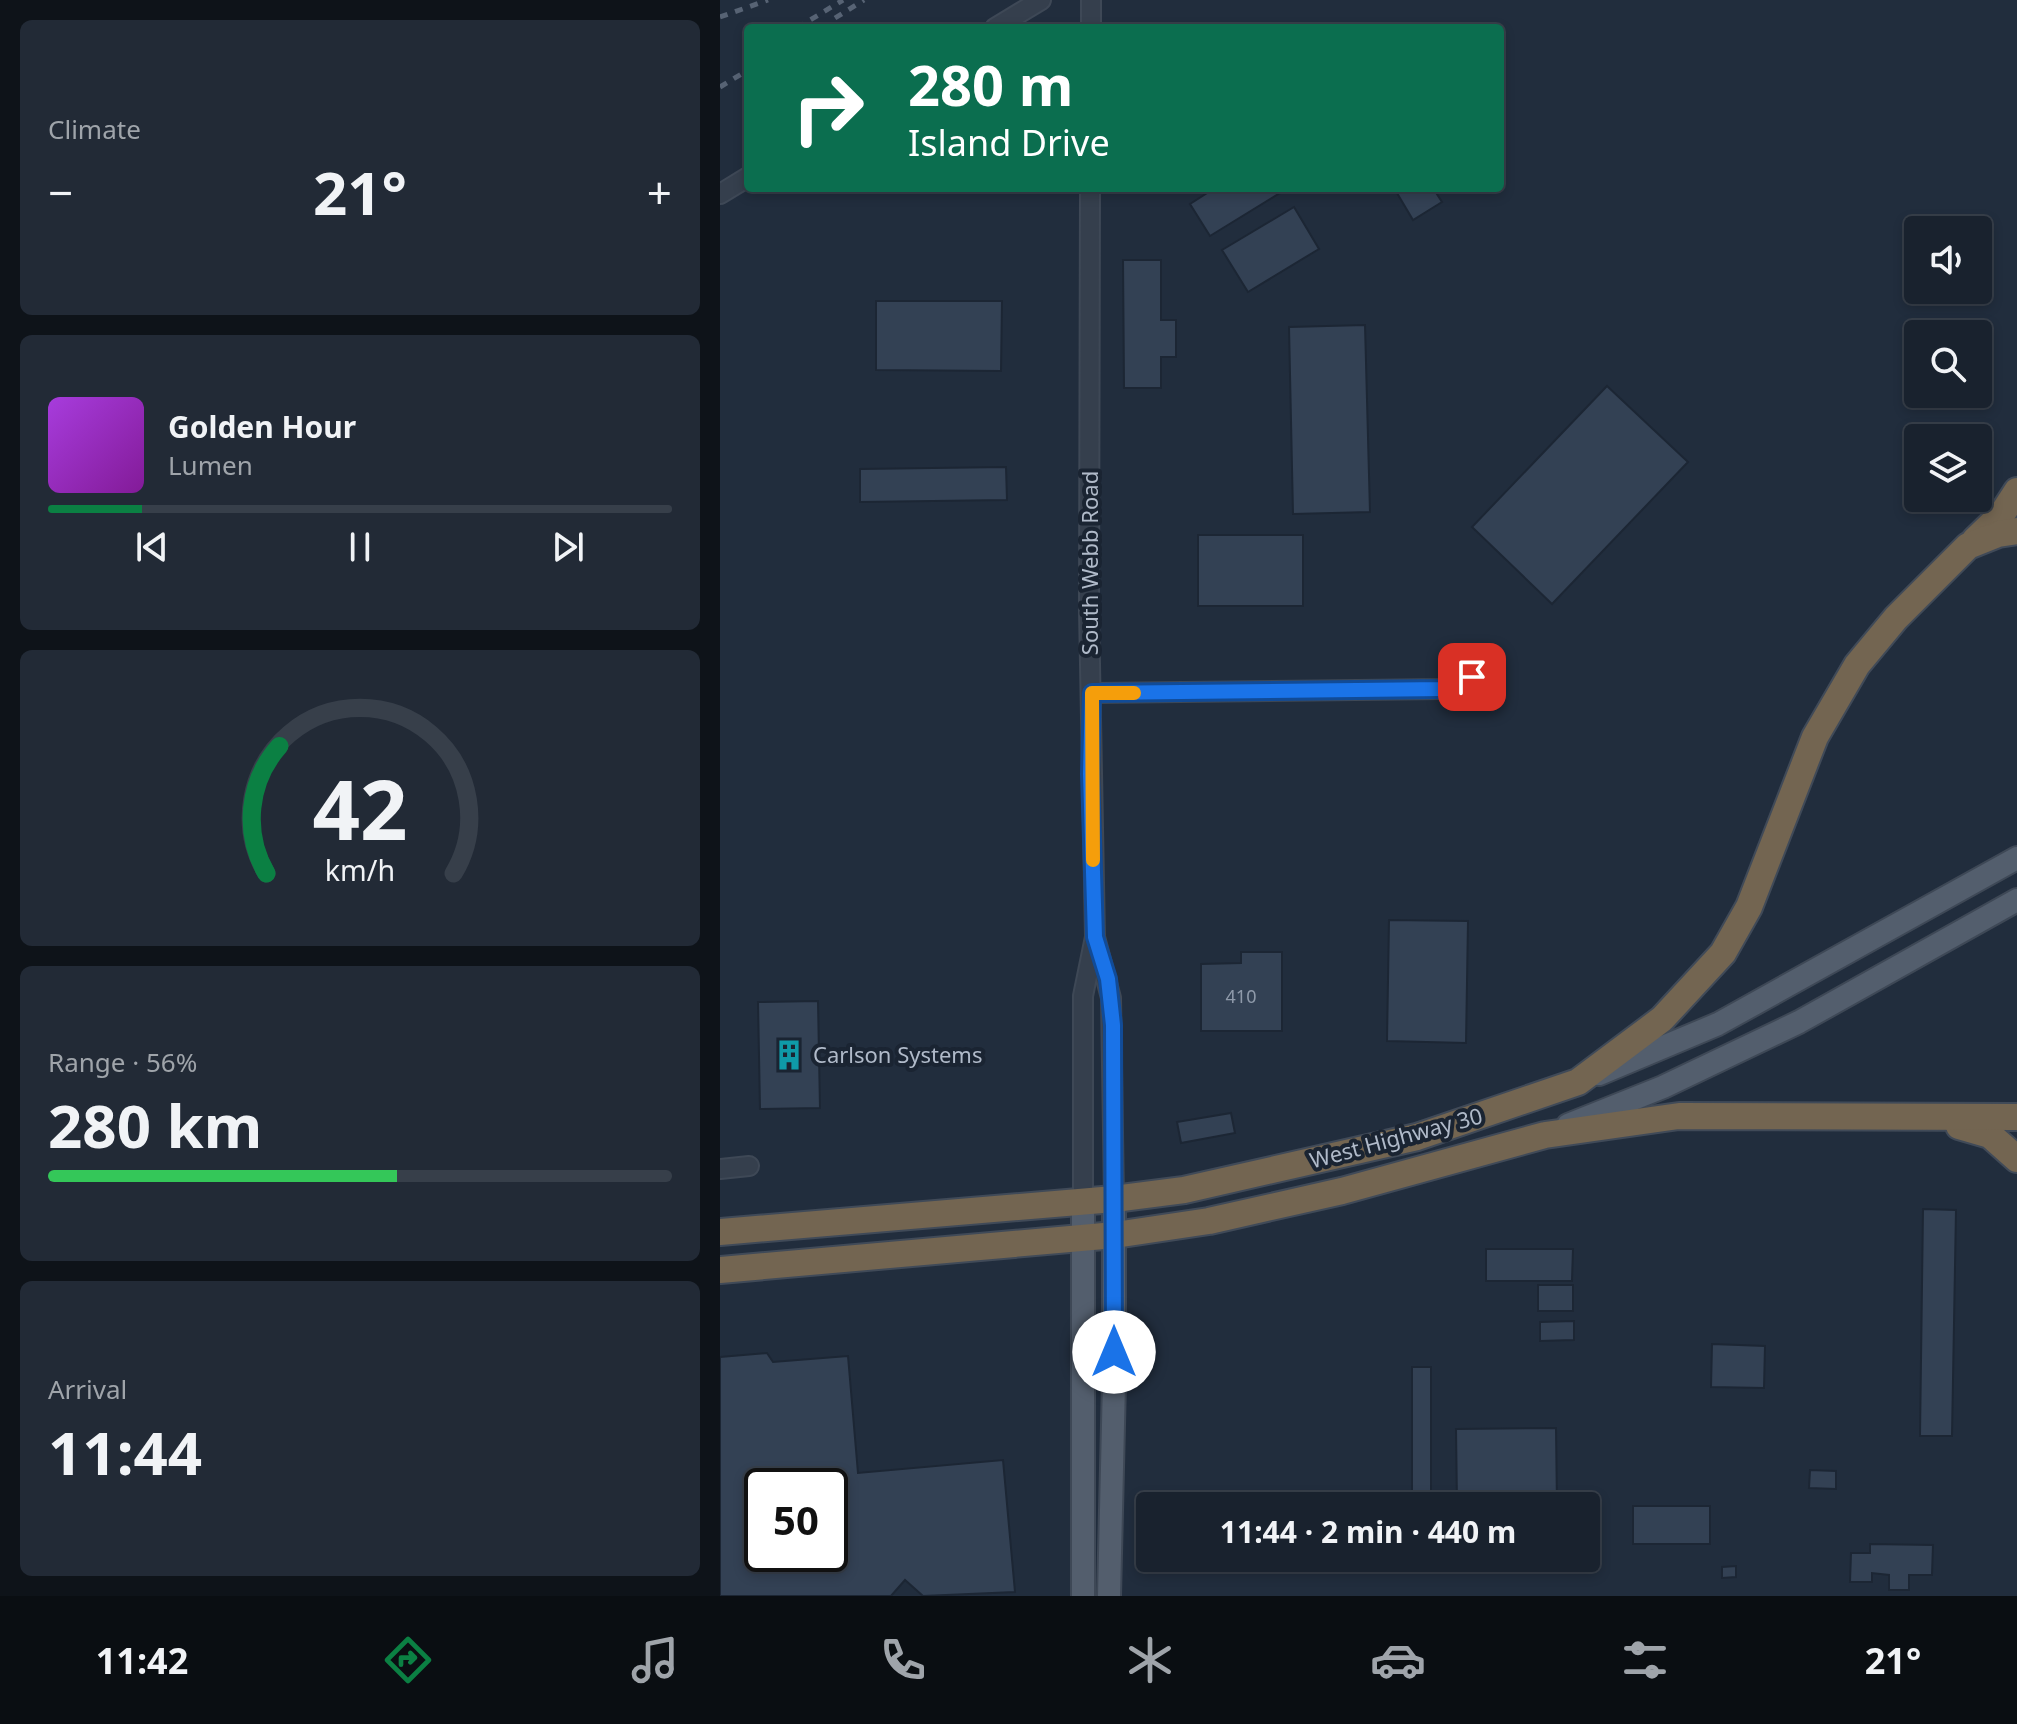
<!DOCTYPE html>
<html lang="en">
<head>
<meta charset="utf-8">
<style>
  :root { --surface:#19222e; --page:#222a36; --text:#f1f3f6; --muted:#9fa4aa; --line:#373f4a; --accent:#0b8043 }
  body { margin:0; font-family:"Noto Sans",sans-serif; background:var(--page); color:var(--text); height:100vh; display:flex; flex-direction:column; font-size:30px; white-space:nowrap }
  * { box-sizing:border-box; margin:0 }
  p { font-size:26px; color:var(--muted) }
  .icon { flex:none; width:44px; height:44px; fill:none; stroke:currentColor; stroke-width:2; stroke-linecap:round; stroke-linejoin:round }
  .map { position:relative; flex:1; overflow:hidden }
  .panel { display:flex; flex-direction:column; gap:20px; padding:20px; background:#0e1319; width:720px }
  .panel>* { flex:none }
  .top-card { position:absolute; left:24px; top:24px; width:760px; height:168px; border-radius:8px; box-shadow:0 4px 12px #0003,0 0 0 2px var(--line); background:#0b6e4f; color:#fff; overflow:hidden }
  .buttons { position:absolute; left:1184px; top:216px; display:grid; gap:16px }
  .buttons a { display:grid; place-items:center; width:88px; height:88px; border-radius:8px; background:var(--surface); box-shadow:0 4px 12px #0003,0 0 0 2px var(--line); font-size:40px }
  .speed { position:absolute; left:24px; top:1468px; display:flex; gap:16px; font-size:40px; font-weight:700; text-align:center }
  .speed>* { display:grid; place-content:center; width:104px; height:104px; border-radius:50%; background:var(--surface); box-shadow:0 4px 12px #0003,0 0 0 2px var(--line); line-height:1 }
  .speed .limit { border:4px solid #111; border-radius:12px; background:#fff; color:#111 }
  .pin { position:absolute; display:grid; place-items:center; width:68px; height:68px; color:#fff; margin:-34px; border-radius:16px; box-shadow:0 4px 12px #0006 }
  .me { position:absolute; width:88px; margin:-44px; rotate:0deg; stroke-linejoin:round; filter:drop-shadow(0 0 6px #0008) }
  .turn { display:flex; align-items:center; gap:28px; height:168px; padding:0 32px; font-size:36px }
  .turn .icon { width:104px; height:104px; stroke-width:2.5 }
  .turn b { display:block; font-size:56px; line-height:68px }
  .big { font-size:60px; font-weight:700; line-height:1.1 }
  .panel .card { flex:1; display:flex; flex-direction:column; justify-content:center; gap:12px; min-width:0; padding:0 28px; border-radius:12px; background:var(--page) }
  .panel .dial { align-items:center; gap:0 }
  .dial svg { height:208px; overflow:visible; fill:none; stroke:var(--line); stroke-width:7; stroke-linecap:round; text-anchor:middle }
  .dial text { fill:var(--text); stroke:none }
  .song { display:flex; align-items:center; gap:24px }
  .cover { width:96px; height:96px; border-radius:12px; background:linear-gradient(135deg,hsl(280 70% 55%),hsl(290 70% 35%)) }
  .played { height:8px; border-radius:4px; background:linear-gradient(90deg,var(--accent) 15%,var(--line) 15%) }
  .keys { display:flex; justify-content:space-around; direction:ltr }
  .heat { display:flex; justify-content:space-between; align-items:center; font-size:44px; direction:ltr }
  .charge { height:12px; border-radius:6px; background:linear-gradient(90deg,#34c759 56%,var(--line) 0) }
  .trip { position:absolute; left:416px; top:1492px; width:464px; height:80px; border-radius:8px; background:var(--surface); box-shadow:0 4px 12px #0003,0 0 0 2px var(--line); font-weight:700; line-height:80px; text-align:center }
  .tab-bar { display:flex; height:128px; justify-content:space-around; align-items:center; background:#0a0e12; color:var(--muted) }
  .tab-bar .icon { width:56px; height:56px }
  .tab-bar .selected { color:var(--accent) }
  .tab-bar b { font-size:36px; color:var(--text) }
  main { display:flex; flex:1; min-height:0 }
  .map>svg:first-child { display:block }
</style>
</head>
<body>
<main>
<section class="panel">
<div class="card"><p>Climate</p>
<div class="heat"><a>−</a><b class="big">21°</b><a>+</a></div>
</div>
<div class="card">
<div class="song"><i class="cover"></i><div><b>Golden Hour</b><p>Lumen</p></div></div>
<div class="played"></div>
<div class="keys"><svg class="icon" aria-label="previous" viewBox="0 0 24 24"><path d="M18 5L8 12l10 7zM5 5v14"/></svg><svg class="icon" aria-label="pause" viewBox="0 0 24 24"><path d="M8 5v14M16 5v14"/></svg><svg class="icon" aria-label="next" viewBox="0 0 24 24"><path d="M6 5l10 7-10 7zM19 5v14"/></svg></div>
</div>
<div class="card dial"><svg viewBox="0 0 100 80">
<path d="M14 69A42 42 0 1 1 86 69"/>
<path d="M14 69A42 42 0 0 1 19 20" stroke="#0b8043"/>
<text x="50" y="56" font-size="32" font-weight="700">42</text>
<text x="50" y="72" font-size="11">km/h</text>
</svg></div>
<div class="card"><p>Range · 56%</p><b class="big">280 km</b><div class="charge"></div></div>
<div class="card"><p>Arrival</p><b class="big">11:44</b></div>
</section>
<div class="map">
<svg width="1297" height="1596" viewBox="0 0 1297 1596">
  <rect width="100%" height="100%" fill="#212d3d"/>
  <g fill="#334154" stroke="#1c2634" stroke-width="2" fill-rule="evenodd">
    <path d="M495 188H568L490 236 470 204Z"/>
    <path d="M674 188H713L722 202 693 220Z"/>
    <path d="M574 207 599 249 528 292 502 250Z"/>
    <path d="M403 260H441V320H456V357H441V388H404Z"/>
    <path d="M156 301H282L281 371 156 370Z"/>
    <path d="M645 325 650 512 573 514 569 327Z"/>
    <path d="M887 386 968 462 832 604 752 527Z"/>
    <path d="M286 467 287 500 140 502V469Z"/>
    <rect x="478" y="535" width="105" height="71"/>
    <path d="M669 920 748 921 746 1043 667 1041Z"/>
    <path d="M521 952H562V1031H481V964L521 963Z"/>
    <path d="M98 1001 100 1108 40 1109 38 1002Z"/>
    <path d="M511 1113 515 1133 461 1143 457 1122Z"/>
    <path d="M1203 1209 1236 1210 1232 1436H1200Z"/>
    <path d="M766 1249H853L852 1281H766Z"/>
    <rect x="818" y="1285" width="35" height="26"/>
    <path d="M854 1321V1340L820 1341V1322Z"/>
    <path d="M992 1344 1045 1346 1044 1388 991 1387Z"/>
    <path d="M47 1353 53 1362 128 1356 138 1473 283 1460 295 1592 203 1596 185 1580 171 1596H0V1357ZM42 1486H110V1554H42Z"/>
    <rect x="692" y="1367" width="19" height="139"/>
    <path d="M836 1428 837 1506H737L736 1429Z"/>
    <path d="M1090 1470 1116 1471V1489L1089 1488Z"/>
    <rect x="913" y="1506" width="77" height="38"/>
    <path d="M1150 1544 1213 1545 1212 1575H1189V1590H1169V1575L1152 1573V1582H1130L1131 1553H1150Z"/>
    <path d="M1016 1566V1577L1002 1578V1567Z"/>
  </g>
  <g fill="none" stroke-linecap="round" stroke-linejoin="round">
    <g stroke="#3e4856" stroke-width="22">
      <g id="minor">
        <path d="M275 28 321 0"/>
        <path d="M371 28V0"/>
        <path d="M0 194 28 177"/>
        <path d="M372 693 723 689 752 677"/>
        <path d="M375 937 391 998 394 1199"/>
        <path d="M0 1169 29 1166"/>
        <path d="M363 1202V996L375 937 369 609 370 188"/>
      </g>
    </g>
    <g stroke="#3e4856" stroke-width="26">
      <g id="major">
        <path d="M879 1074 998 1024 1297 858"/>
        <path d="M848 1125 943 1087 1079 1022 1297 900"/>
        <path d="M363 1596V1202"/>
        <path d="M389 1596 394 1382V1199"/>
      </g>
    </g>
    <g stroke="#404a58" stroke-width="30">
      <g id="highway">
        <path d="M1255 540 1282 514 1297 491"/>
        <path d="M1239 1126 1270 1135 1297 1159"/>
        <path d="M0 1232 394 1199 464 1190 697 1137 858 1082 942 1019 1003 953 1029 907 1095 737 1137 665 1176 618 1248 546 1278 534 1297 531"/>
        <path d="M0 1270 395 1235 489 1221 622 1191 825 1135 959 1116 1297 1117"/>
      </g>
    </g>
    <use href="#minor" stroke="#353f4d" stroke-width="18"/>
    <use href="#major" stroke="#535e6d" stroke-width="22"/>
    <use href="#highway" stroke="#736551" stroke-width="26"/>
    <g stroke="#576374" stroke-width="5" stroke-dasharray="8 8" stroke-linecap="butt">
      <path d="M0 17 48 0"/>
      <path d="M115 18 144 0"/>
      <path d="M77 28 123 0"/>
      <path d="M0 87 28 70"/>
    </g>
  </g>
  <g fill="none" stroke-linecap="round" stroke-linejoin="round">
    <g stroke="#114b97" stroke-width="20">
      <path id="route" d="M394 1352 393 1025 388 979 375 937 370 774 372 693 723 689 752 677"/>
    </g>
    <use href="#route" stroke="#1a73e8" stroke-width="14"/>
    <path stroke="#f59e0b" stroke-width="14" d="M373 860 372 693H414"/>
  </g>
  <defs>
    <g id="building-bare" transform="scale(2.4)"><path d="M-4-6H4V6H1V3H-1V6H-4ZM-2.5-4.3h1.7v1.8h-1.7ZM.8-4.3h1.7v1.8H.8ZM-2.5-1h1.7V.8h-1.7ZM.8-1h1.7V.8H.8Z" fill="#0f9aa8" stroke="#1a2432" stroke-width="2.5" paint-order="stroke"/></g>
  </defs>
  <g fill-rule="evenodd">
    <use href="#building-bare" x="69" y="1055"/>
  </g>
  <g text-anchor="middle" stroke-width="8" stroke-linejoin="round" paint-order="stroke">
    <g font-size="18" fill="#8f9aaa">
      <text x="521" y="1003">410</text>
    </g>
    <g font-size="22" fill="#b0bac9" stroke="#1a2432">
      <text transform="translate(370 563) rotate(-90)" y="8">South Webb Road</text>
      <text transform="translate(676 1138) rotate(-15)" y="8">West Highway 30</text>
    </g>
    <g font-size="22" fill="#b0bac9" stroke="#1a2432" text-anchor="start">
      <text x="93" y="1063">Carlson Systems</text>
    </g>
  </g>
</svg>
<div class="buttons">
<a><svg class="icon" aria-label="sound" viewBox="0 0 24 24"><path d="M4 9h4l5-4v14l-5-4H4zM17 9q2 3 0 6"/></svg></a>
<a><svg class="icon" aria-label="search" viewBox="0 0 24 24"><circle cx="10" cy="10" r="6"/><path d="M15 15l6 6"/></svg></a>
<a><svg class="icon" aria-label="layers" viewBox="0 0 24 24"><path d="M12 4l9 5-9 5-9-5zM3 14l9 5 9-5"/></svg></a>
</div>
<div class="speed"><div class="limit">50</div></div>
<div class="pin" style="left:752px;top:677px;background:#d93025"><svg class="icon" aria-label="arrive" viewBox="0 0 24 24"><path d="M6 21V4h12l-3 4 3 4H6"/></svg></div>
<svg class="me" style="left:394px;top:1352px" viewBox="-20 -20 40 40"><circle r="19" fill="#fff"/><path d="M0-13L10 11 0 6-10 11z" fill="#1a73e8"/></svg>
<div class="trip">11:44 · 2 min · 440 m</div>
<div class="top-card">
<div class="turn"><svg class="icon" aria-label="right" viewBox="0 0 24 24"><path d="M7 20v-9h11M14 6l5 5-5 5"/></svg><div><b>280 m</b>Island Drive</div></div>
</div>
</div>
</main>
<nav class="tab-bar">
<b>11:42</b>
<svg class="icon selected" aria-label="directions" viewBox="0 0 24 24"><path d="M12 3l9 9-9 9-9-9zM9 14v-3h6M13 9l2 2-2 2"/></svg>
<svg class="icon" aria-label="music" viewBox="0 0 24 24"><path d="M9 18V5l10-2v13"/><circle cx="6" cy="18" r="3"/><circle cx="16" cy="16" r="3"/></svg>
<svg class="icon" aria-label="phone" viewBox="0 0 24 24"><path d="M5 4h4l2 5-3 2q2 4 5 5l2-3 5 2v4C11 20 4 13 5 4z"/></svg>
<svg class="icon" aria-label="climate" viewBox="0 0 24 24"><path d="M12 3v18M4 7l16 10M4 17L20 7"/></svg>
<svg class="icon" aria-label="car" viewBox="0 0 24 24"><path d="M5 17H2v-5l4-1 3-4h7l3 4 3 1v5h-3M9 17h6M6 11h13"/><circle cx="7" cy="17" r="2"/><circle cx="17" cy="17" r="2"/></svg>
<svg class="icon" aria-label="filters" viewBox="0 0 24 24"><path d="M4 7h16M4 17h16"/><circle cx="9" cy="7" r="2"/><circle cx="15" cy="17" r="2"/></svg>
<b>21°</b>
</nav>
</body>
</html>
